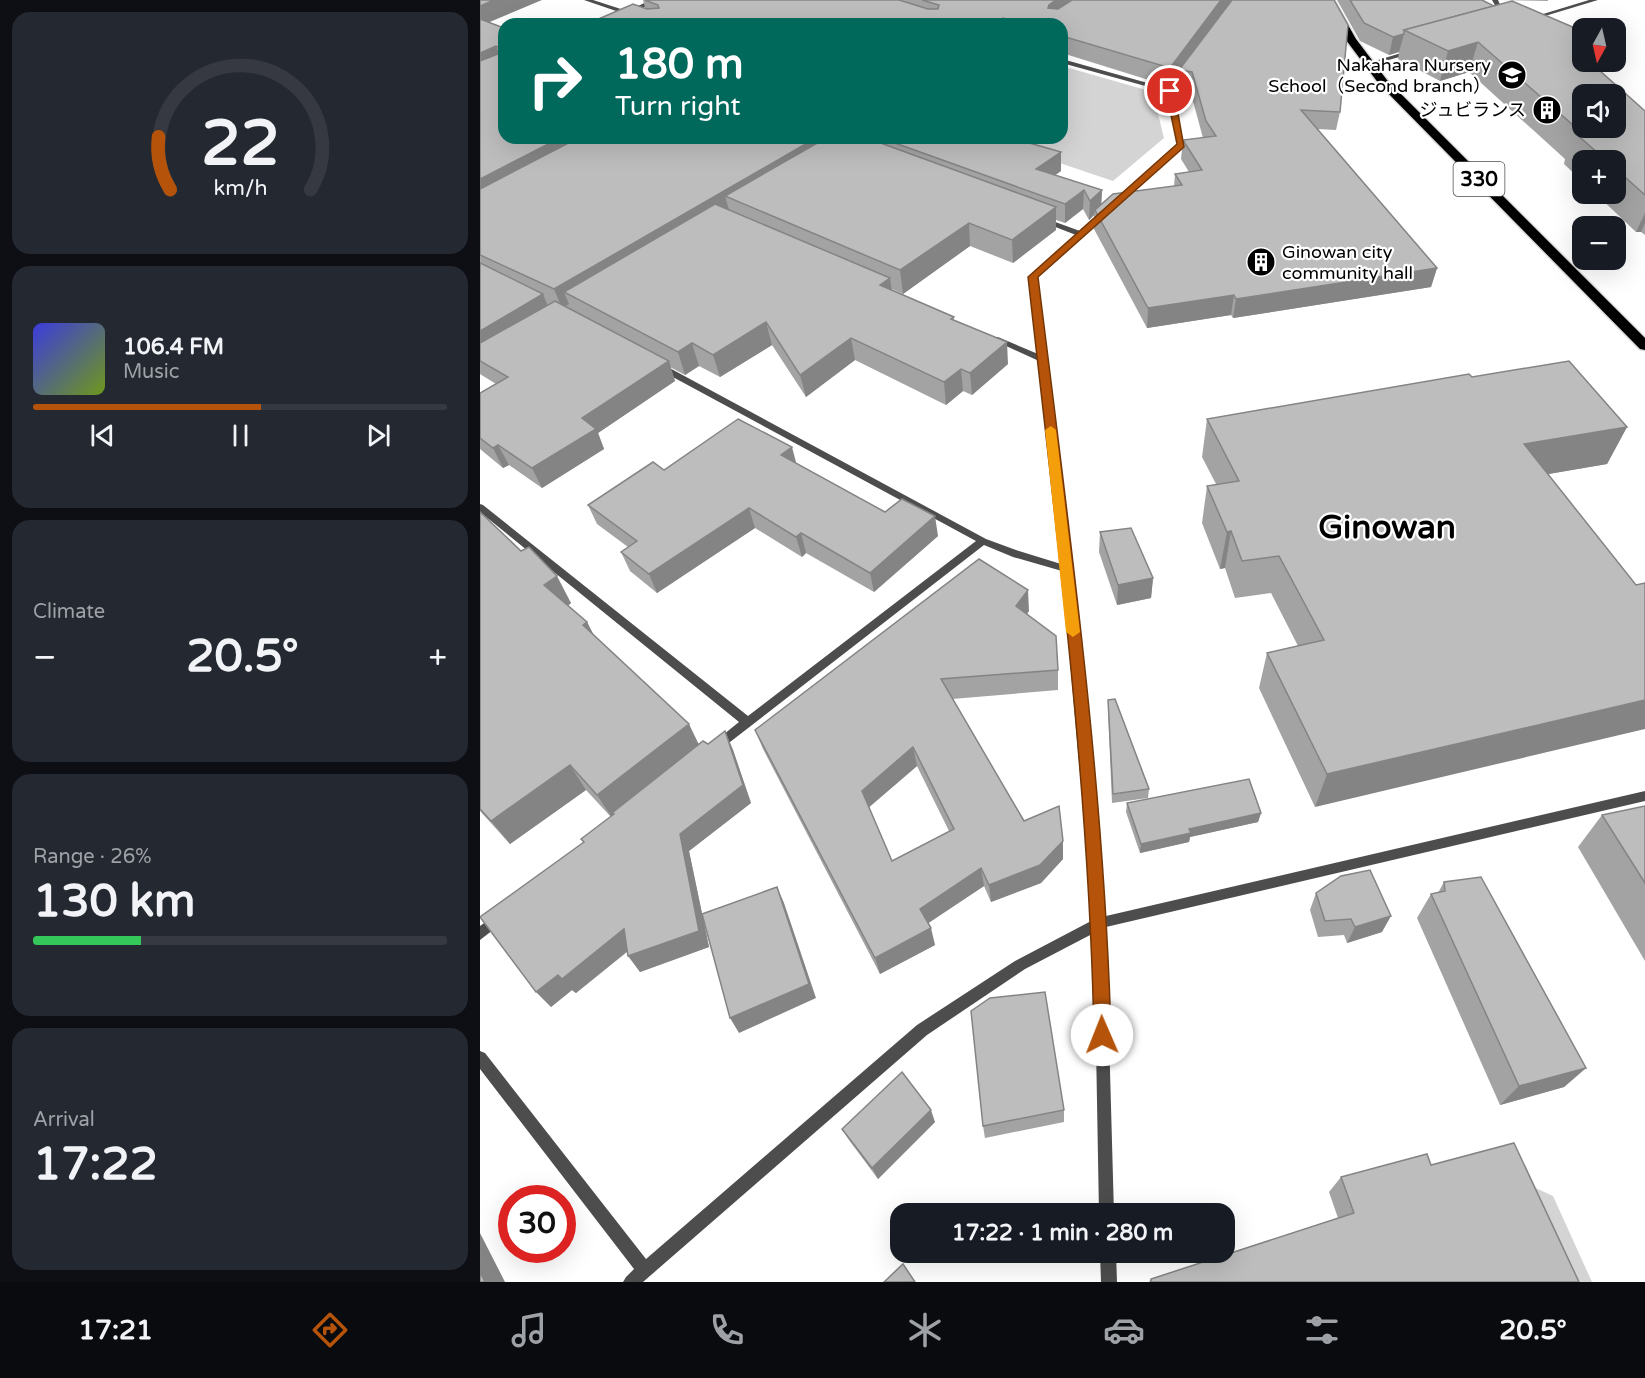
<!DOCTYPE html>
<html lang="en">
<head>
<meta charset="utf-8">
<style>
  :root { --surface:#171b24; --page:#242831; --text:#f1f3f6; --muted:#9ea1a6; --line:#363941; --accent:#b45309 }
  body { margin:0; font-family:"Varela Round","Noto Sans JP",sans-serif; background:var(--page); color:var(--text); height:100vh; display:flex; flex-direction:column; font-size:22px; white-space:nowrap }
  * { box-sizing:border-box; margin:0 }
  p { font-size:20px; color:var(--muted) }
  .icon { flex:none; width:33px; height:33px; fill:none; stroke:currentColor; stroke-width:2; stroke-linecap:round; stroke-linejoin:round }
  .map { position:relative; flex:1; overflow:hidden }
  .panel { display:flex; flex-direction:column; gap:12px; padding:12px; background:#0d0f14; width:480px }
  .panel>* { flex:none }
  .banner { position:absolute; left:18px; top:18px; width:570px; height:126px; border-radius:18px; box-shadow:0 6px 24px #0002; background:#00695c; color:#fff; overflow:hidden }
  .needle { width:39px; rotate:188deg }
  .buttons { position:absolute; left:1092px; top:18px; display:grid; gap:12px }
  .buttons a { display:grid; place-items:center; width:54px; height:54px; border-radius:12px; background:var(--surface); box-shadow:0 6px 24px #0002; font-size:30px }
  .speed { position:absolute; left:18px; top:1185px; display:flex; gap:12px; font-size:30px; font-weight:700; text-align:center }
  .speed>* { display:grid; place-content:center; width:78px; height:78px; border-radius:50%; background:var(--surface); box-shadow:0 6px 24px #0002; line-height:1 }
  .speed .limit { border:9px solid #d22; background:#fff; color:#111 }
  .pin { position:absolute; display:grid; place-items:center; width:51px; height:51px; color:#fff; margin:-26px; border:3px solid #fff; border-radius:50%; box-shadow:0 2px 6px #0007 }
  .me { position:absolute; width:66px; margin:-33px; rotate:359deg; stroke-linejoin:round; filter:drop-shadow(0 0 4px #0008) }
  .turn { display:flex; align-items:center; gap:21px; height:126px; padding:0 18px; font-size:27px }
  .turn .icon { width:78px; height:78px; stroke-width:2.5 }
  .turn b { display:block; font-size:42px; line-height:51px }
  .big { font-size:45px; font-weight:700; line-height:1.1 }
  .panel .tile { flex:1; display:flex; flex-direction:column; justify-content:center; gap:9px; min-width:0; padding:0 21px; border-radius:18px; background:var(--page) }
  .panel .dial { align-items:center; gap:0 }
  .dial svg { height:156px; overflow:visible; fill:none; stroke:var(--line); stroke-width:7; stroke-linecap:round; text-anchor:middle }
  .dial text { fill:var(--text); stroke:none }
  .song { display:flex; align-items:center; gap:18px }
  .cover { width:72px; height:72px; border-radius:9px; background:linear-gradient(135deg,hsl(240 70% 55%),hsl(80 70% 35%)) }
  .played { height:6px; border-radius:3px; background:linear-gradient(90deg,var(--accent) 55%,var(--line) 55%) }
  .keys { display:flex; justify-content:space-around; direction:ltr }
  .heat { display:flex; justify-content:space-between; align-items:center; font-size:33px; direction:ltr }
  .charge { height:9px; border-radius:4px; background:linear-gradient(90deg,#34c759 26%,var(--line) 0) }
  .trip { position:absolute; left:410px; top:1203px; width:345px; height:60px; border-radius:18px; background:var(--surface); box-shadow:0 6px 24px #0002; font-weight:700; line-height:60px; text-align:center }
  .tab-bar { display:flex; height:96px; justify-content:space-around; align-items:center; background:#090b0e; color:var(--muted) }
  .tab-bar .icon { width:42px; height:42px }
  .tab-bar .current { color:var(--accent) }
  .tab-bar b { font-size:27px; color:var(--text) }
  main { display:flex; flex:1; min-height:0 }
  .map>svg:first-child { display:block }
</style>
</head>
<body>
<main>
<section class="panel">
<div class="tile dial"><svg viewBox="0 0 100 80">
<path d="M14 69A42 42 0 1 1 86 69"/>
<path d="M14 69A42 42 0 0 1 8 42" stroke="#b45309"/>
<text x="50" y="56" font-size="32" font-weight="700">22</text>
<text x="50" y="72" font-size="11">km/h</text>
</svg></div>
<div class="tile">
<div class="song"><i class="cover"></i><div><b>106.4 FM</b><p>Music</p></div></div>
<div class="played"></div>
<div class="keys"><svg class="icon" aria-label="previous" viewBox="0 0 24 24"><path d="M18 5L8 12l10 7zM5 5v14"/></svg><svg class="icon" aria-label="pause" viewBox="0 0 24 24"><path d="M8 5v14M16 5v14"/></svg><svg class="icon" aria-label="next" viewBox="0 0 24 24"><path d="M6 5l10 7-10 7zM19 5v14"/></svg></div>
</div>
<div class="tile"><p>Climate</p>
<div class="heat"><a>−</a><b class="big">20.5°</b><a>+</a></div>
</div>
<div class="tile"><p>Range · 26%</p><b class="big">130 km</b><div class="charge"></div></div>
<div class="tile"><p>Arrival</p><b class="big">17:22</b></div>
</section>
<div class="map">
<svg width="1165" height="1282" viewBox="0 0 1165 1282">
  <rect width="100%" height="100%" fill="#fff"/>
  <g fill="#d4d4d4">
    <path d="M582 66 666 90 674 98 684 138 633 181 506 138H582Z"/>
    <path d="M1040 1181 1073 1196 1112 1282H1087Z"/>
  </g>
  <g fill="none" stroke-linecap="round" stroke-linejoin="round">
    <g stroke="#dbdbdb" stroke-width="3">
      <path id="highway" d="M844 0H854L876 39 907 80 1165 338V350L1160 349 899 84 866 40Z"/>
    </g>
    <g fill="#4d4d4d" fill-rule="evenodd">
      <path d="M104 0H113L147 11 171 0H179L152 13 153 15C141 14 131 24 119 24L142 13Z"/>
      <path d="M1012 0H1018L1026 18H1022Z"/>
      <path d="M1109 0H1118L1055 19 1050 18Z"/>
      <path d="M931 50 934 52 933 53 888 66 885 64Z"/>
      <path d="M582 59 689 89 705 66 710 67 693 91 704 145 641 201 635 200 698 145 687 92 582 63Z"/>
      <path d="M620 212 627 214 557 278 592 569 626 916 1165 791V801L626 927 634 1214H619L614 933 545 969 447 1035 163 1282H143L146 1277 154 1269 0 1069V1051L5 1053 166 1259 437 1025 535 961 613 920 582 571 533 557 504 545 241 749 237 751 233 749 231 746 233 743 259 722 0 512V504L3 505 268 716 496 541 178 369V365H184L506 539 539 551 581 564 559 361 511 339 512 337H518L558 354 549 277 596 235 560 221 567 219 600 231Z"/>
      <path d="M18 913 22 915 24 919 22 923 0 940V926Z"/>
      <path d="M620 1252H636L637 1282H621Z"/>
    </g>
    <use href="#highway" fill="#000" fill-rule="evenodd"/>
  </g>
  <g fill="#a3a3a3" fill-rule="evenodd">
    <path d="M0 0 8 22 24 28V138H532L581 171 575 175 622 190 621 204 694 186 695 174 709 172 701 159 703 140 723 138 710 90 698 88 699 71 688 86 582 53V24H107L165 8 163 0H854L860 112 856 130 837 129 957 268 951 287 753 318 751 315 667 328 614 229V215L609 220 603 209 585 223 576 220V230L533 263 490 246 423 294 412 289V291L474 317V320L528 364 492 395 483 391 466 405 375 360 326 397 292 345 240 377 219 366 205 375 190 367 195 381 118 433 124 449 62 488 29 465 23 468 0 449V393L16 384 0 374Z"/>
    <path d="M857 0H1010H1002L1102 62 1165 111V235L1161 232H1156L1116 194H1136V160H1102V181L1084 164 1085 159 989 72 960 81 918 59 919 52 909 55 880 41Z"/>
    <path d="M1020 0H1068V1Z"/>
    <path d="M992 377 1147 427 1127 464 1068 474 835 807 779 688 787 653 818 646 791 593 755 598 745 568 740 569 722 523 727 486 736 484 722 457 727 419Z"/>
    <path d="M316 463 405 512 458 536 394 592 326 553 322 557 275 528 177 593 150 571 141 552 148 547 117 524 108 505 184 470Z"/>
    <path d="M0 512 91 603 88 606 107 622 114 636 219 744H228L245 731 253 750 271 803 209 851 229 947 160 972 147 952 96 993 92 990 71 1007 103 842 131 817 106 790 30 844 0 811Z"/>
    <path d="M620 532 673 578 671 598 637 605 619 552Z"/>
    <path d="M549 611 547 614 578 670V690L472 699 544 821 583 841V859L561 883 511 902 504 886 448 923 455 945 400 974 283 749 275 730ZM437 766 469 831 412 861 389 807Z"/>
    <path d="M628 700 669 789 668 798 632 803 628 710Z"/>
    <path d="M647 803 781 813 778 822 710 837 709 842 660 853 646 812Z"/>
    <path d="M1165 806V961L1098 847 1122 815Z"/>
    <path d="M964 882 1106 1068 1084 1087 1020 1105 937 918 951 894 958 893Z"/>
    <path d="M836 893 902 932 867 943 864 935 838 937 830 910Z"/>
    <path d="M584 1110V1122L505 1138 503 1126Z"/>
    <path d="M455 1122 398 1179 369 1140 362 1129Z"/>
    <path d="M951 1165 1099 1282H669L671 1279 858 1218 849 1192 861 1177Z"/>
  </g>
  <g fill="#848484">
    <path d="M14 0H62L0 26V6Z"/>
    <path d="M576 0H604L568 24 569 5Z"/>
    <path d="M741 0H752L688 86 690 68Z"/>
    <path d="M523 18 524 24H513Z"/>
    <path d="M924 34 919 52 909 55 913 37Z"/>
    <path d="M998 42 989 72 960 81 968 51Z"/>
    <path d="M16 46 23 64 0 74V53Z"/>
    <path d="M80 138H122L0 202V179Z"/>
    <path d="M336 138H371L245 196 249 210 84 292 89 304 82 308 74 289Z"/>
    <path d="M581 152V171L557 188 556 169Z"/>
    <path d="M604 190 603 209 585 223V204Z"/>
    <path d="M622 190 621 210H615L614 215 609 220 610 201Z"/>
    <path d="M576 207V230L533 263 532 240Z"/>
    <path d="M1165 213V223L1161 232H1156Z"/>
    <path d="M489 223 490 246 423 294 420 270Z"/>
    <path d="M957 268 951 287 753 318 756 299Z"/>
    <path d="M410 278 413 300 400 285Z"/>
    <path d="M63 294 71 314 0 356V331Z"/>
    <path d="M754 295 751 315 667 328 668 308Z"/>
    <path d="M286 322 292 345 240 377 233 355Z"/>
    <path d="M371 338 375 360 326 397 320 375Z"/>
    <path d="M527 342 528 364 492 395 490 373Z"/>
    <path d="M212 343 219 366 205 375 198 352Z"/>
    <path d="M189 361 195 381 118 433 124 449 62 488 52 468 102 418Z"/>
    <path d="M481 369 483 391 466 405 464 382Z"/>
    <path d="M1147 427 1127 464 1028 481 1044 444Z"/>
    <path d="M18 445 29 465 23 468 13 448Z"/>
    <path d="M312 447 317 466 301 455Z"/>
    <path d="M269 508 275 528 177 593 169 574Z"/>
    <path d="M455 516 458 536 394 592 390 573Z"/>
    <path d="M751 531 745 568 740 569 747 532Z"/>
    <path d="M321 533 326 553 322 557 316 537Z"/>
    <path d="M77 576 91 603 79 612 64 585Z"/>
    <path d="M673 578 671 598 637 605 638 585Z"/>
    <path d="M548 590 549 611 538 627 536 606Z"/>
    <path d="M107 622 121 649 103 625Z"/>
    <path d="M1165 700V729L835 807 847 774Z"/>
    <path d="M209 724 221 749 133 819 117 795Z"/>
    <path d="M245 731 253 750 271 803 209 851 229 947 160 972 148 956 200 834Z"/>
    <path d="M433 747 437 766 387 809 382 791Z"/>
    <path d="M90 765 106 790 30 844 11 821Z"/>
    <path d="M781 813 778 822 710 837 709 842 660 853 661 844 709 829Z"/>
    <path d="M583 841V859L561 883 511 902 509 885Z"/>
    <path d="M501 868 504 886 444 926 440 909Z"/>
    <path d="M297 887 304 903 336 998 259 1033 250 1018Z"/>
    <path d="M911 916 902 932 867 943 875 927Z"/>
    <path d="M451 928 455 945 400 974 395 958Z"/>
    <path d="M144 929 155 945 96 993 92 990 71 1007 56 992 78 975Z"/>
    <path d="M1106 1068 1084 1087 1020 1105 1039 1086Z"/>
    <path d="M451 1110 455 1122 398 1179 392 1168Z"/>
    <path d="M0 1233 25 1282H5L0 1272Z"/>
  </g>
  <g fill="#bdbdbd" stroke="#848484" stroke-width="1.5" fill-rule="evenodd">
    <path d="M0 0H14L0 6Z"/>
    <path d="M165 0H419L448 9H458L459 5 442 0H576L569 5 568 8 578 9 592 0H741L690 68 582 36V24H543L523 18 513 24H107L153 4 167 9 179 8 178 5Z"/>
    <path d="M752 0H854L868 25 860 112 821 110 957 268 756 299 754 295 668 308 615 210 633 194 702 185 695 174 722 170 703 140 736 136 726 121 712 72 699 70Z"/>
    <path d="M870 0H1002L1014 6 924 30V34L913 37 884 23Z"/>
    <path d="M1032 1 1102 31V62H1110L1165 111V195L1136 169V160H1126L1095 133 1101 132 998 42 968 51 924 30ZM1102 94H1136V128H1102Z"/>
    <path d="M0 19 24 28V138H80L0 179V61L18 54 19 48 16 46 0 53Z"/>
    <path d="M98 138H336L74 289 0 255V189Z"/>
    <path d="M346 138H387L576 207 532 240 489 223 420 270 245 196Z"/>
    <path d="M401 138H532L581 152 556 169 622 190 610 201 604 190 585 204Z"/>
    <path d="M235 204 410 278 400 285 474 317 471 319 527 342 490 373 481 369 464 382 371 338 320 375 286 322 233 355 212 343 198 352 84 292Z"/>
    <path d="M0 263 63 294 0 331Z"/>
    <path d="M75 301 189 361 102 418 116 429 52 468 18 445 13 448 0 438V393L28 377 0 361V343Z"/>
    <path d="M1089 361 1147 427 1044 444 1156 585 1165 583V700L847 774 787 653 844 640 799 556 762 561 751 531 747 532 727 486 759 481 727 419 989 374 992 377Z"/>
    <path d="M258 419 312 447 301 455 405 512 422 499 455 516 390 573 321 533 316 537 269 508 169 574 141 552 157 541 108 505 173 462 184 470Z"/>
    <path d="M0 512 41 551 49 547 77 576 64 585 107 622 103 625 209 724 117 795 90 765 11 821 0 809Z"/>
    <path d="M651 528 673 578 638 585 620 532Z"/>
    <path d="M499 559 548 590 536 606 576 636 578 670 461 679 544 821 579 806 583 841 560 865 509 885 501 868 440 909 451 928 395 958 275 730ZM433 747 474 829 412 861 382 791Z"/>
    <path d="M635 699 669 789 633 794 628 700Z"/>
    <path d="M245 731 263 785 200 834 219 931 148 956 144 929 82 979 78 975 56 992 0 917 104 842 101 839 134 814 132 813 223 741 228 744Z"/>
    <path d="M769 779 781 813 709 829 711 833 661 844 647 803Z"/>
    <path d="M1165 806V883L1122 815Z"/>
    <path d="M890 870 911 916 875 927 871 919 845 921 836 893 861 876Z"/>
    <path d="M1001 877 1106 1068 1039 1086 951 894 965 891 964 882Z"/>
    <path d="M297 887 329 984 250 1018 222 914Z"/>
    <path d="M565 992 584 1110 503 1126 491 1011 510 998Z"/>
    <path d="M422 1072 451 1110 392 1168 362 1129Z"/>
    <path d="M1034 1143 1099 1282H671V1279L874 1213 861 1177 947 1154 951 1165Z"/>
    <path d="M423 1264 435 1282H404Z"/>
    <path d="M0 1272 5 1282H0Z"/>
  </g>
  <path fill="#b45309" stroke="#753606" stroke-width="1.5" d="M690 88 694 91 704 147 558 277C589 529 624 781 631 1035L629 1041 622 1044 616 1041 614 1035C609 781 576 528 548 277L697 144 686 91Z"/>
  <path fill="#f59e0b" d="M571 426 576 430 600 632 593 637 586 632 565 430Z"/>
  <defs>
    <g id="school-disc" transform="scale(1.5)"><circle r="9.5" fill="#000" stroke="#fff"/><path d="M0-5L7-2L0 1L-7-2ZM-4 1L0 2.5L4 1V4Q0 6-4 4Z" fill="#fff"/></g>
    <g id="building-disc" transform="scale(1.5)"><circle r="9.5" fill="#000" stroke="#fff"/><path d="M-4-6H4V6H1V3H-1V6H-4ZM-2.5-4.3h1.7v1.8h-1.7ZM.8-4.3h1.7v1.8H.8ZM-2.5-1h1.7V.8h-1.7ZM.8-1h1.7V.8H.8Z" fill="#fff"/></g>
  </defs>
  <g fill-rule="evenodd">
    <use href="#school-disc" x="1032" y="75"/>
    <use href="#building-disc" x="1067" y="110"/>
    <use href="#building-disc" x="781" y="262"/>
  </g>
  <g text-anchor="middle" stroke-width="4.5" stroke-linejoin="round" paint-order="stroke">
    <g font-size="18" fill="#000" stroke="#fff" text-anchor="end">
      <text x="1011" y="71">Nakahara Nursery<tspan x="1011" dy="21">School（Second branch）</tspan></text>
      <text x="1046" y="116">ジュビランス</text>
      <text x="802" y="258" text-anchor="start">Ginowan city<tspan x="802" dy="21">community hall</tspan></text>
    </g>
    <rect fill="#fff" stroke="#4c4c4c" stroke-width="1.5" x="973.5" y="162" width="51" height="34" rx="4.5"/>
    <g font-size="20" font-weight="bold" fill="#000">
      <text x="999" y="186">330</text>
    </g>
    <g font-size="33" font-weight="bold" fill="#000" stroke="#fff">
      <text x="907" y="538">Ginowan</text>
    </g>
  </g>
</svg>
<div class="buttons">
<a><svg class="needle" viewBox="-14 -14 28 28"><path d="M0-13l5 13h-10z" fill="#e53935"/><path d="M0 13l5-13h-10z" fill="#9ea1a6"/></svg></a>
<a><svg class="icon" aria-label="sound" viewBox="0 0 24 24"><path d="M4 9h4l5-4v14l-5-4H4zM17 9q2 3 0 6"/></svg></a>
<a>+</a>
<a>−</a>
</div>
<div class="speed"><div class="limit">30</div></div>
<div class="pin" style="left:690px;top:91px;background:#d93025"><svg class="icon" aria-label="arrive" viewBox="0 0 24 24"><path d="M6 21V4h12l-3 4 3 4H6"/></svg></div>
<svg class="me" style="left:622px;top:1035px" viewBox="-20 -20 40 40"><circle r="19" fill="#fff"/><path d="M0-13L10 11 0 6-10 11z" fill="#b45309"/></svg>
<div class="trip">17:22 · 1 min · 280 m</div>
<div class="banner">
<div class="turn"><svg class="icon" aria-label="right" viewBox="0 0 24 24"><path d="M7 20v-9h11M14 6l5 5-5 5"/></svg><div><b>180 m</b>Turn right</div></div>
</div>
</div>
</main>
<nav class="tab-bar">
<b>17:21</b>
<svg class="icon current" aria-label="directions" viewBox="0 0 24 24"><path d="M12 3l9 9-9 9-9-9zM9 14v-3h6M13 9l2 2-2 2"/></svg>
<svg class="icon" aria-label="music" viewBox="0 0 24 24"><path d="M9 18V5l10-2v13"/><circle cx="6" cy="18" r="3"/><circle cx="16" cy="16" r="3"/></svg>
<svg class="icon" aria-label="phone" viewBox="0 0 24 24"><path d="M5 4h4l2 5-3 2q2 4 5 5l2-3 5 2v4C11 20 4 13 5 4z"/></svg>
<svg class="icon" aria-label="climate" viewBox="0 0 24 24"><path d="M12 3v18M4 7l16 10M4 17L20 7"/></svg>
<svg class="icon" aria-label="car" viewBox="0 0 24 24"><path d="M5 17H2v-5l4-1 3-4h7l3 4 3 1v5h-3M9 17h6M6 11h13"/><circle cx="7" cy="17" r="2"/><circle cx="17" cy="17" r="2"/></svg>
<svg class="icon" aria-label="filters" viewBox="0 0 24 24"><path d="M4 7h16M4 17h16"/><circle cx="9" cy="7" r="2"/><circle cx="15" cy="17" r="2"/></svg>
<b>20.5°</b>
</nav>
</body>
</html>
